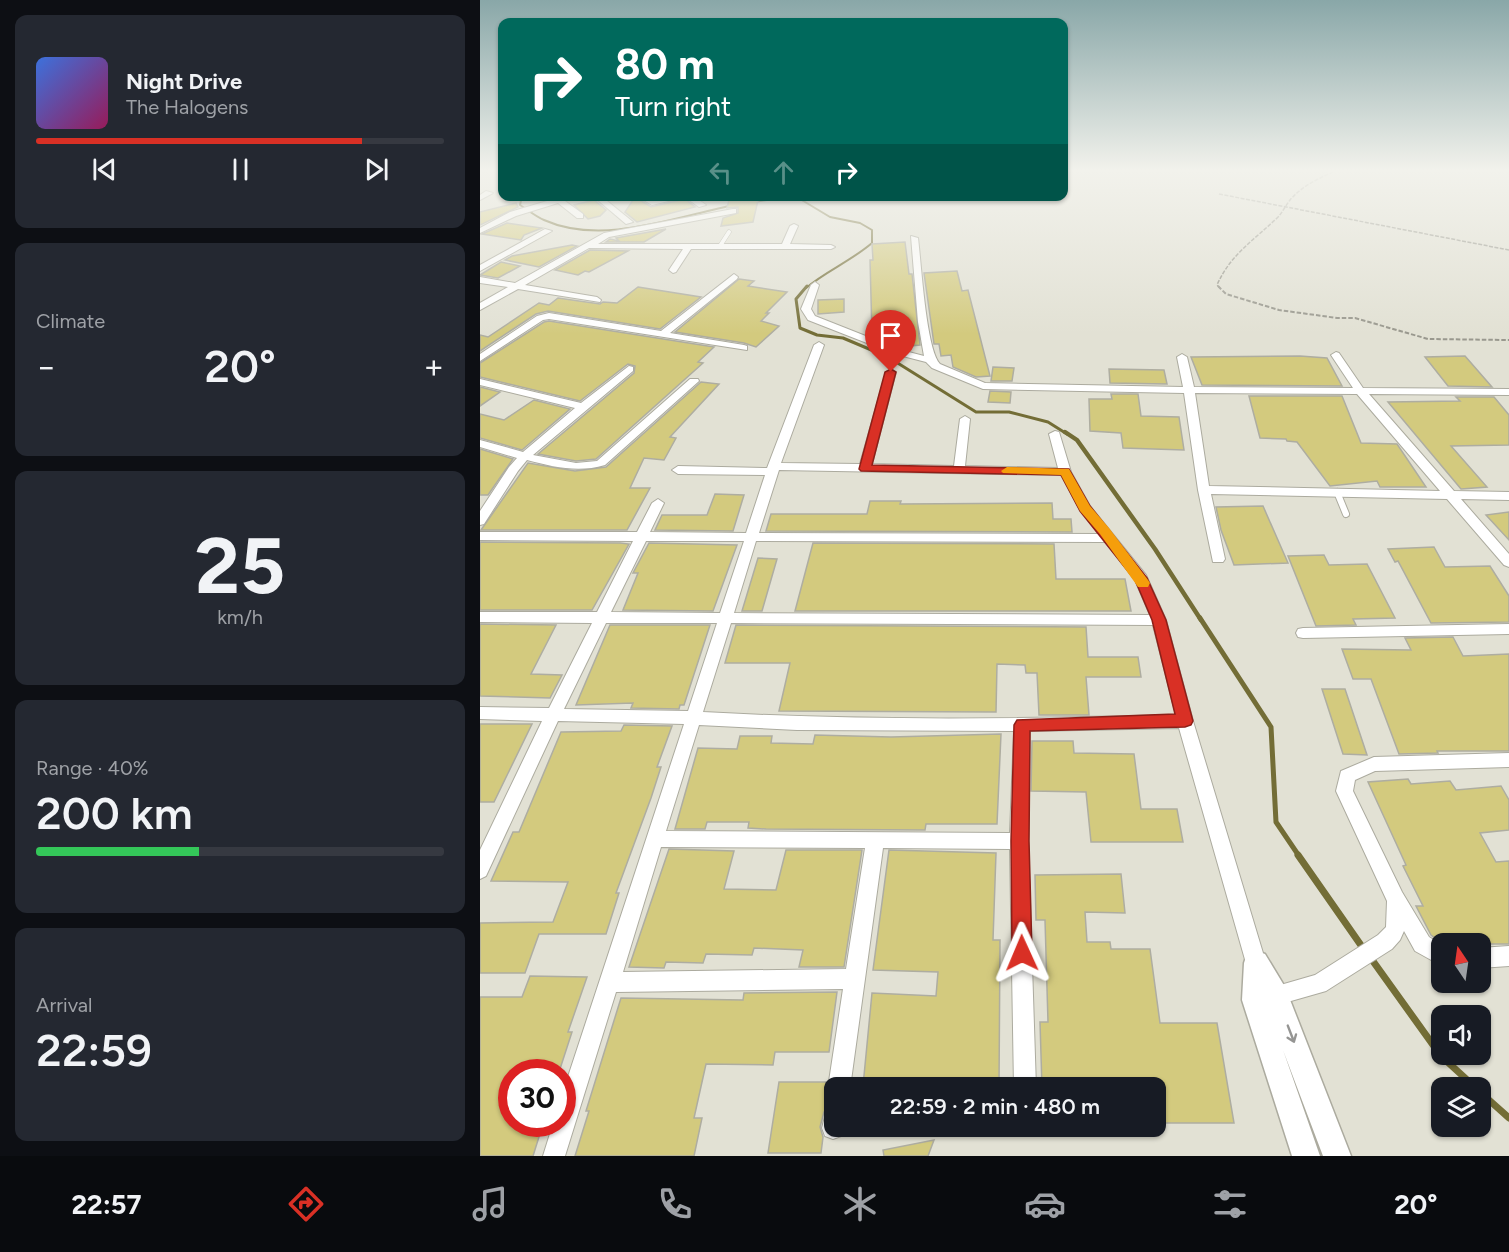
<!DOCTYPE html>
<html lang="en">
<head>
<meta charset="utf-8">
<style>
  :root { --surface:#171b24; --page:#242831; --text:#f1f3f6; --muted:#9ea1a6; --line:#363941; --accent:#d93025 }
  body { margin:0; font-family:Figtree,sans-serif; background:var(--page); color:var(--text); height:100vh; display:flex; flex-direction:column; font-size:22px; white-space:nowrap }
  * { box-sizing:border-box; margin:0 }
  p { font-size:20px; color:var(--muted) }
  .icon { flex:none; width:33px; height:33px; fill:none; stroke:currentColor; stroke-width:2; stroke-linecap:round; stroke-linejoin:round }
  .map { position:relative; flex:1; overflow:hidden }
  .side { display:flex; flex-direction:column; gap:15px; padding:15px; background:#0d0f14; width:480px }
  .side>* { flex:none }
  .guide { position:absolute; left:18px; top:18px; width:570px; height:183px; border-radius:12px; box-shadow:0 2px 4px #0004; background:#00695c; color:#fff; overflow:hidden }
  .needle { width:39px; rotate:347deg }
  .fabs { position:absolute; left:951px; top:933px; display:grid; gap:12px }
  .fabs a { display:grid; place-items:center; width:60px; height:60px; border-radius:12px; background:var(--surface); box-shadow:0 2px 4px #0004; font-size:30px }
  .speed { position:absolute; left:18px; top:1059px; display:flex; gap:12px; font-size:30px; font-weight:700; text-align:center }
  .speed>* { display:grid; place-content:center; width:78px; height:78px; border-radius:50%; background:var(--surface); box-shadow:0 2px 4px #0004; line-height:1 }
  .speed .limit { border:9px solid #d22; background:#fff; color:#111 }
  .pin { position:absolute; display:grid; place-items:center; width:51px; height:51px; color:#fff; margin:-62px -26px; border-radius:50% 50% 50% 0; rotate:-45deg; box-shadow:0 0 6px #0007 }
  .pin .icon { rotate:45deg }
  .me { position:absolute; width:66px; margin:-33px; rotate:359deg; stroke-linejoin:round; filter:drop-shadow(0 0 4px #0008) }
  .turn { display:flex; align-items:center; gap:21px; height:126px; padding:0 18px; font-size:27px }
  .turn .icon { width:78px; height:78px; stroke-width:2.5 }
  .turn b { display:block; font-size:42px; line-height:51px }
  .lanes { display:flex; align-items:center; height:57px; padding:0 18px; background:#0003; justify-content:center; gap:30px; direction:ltr }
  .lanes .off { opacity:.35 }
  .big { font-size:45px; font-weight:600; line-height:1.1 }
  .side .widget { flex:1; display:flex; flex-direction:column; justify-content:center; gap:9px; min-width:0; padding:0 21px; border-radius:12px; background:var(--page) }
  .side .dial { align-items:center; gap:0 }
  .dial b { font-size:78px; line-height:1 }
  .song { display:flex; align-items:center; gap:18px }
  .cover { width:72px; height:72px; border-radius:9px; background:linear-gradient(135deg,hsl(220 70% 55%),hsl(330 70% 35%)) }
  .played { height:6px; border-radius:3px; background:linear-gradient(90deg,var(--accent) 80%,var(--line) 80%) }
  .keys { display:flex; justify-content:space-around; direction:ltr }
  .heat { display:flex; justify-content:space-between; align-items:center; font-size:33px; direction:ltr }
  .charge { height:9px; border-radius:4px; background:linear-gradient(90deg,#34c759 40%,var(--line) 0) }
  .trip { position:absolute; left:344px; top:1077px; width:342px; height:60px; border-radius:12px; background:var(--surface); box-shadow:0 2px 4px #0004; font-weight:600; line-height:60px; text-align:center }
  .dock { display:flex; height:96px; justify-content:space-around; align-items:center; background:#090b0e; color:var(--muted) }
  .dock .icon { width:42px; height:42px }
  .dock .current { color:var(--accent) }
  .dock b { font-size:27px; color:var(--text) }
  main { display:flex; flex:1; min-height:0 }
  .map>svg:first-child { display:block }
</style>
</head>
<body>
<main>
<section class="side">
<div class="widget">
<div class="song"><i class="cover"></i><div><b>Night Drive</b><p>The Halogens</p></div></div>
<div class="played"></div>
<div class="keys"><svg class="icon" aria-label="previous" viewBox="0 0 24 24"><path d="M18 5L8 12l10 7zM5 5v14"/></svg><svg class="icon" aria-label="pause" viewBox="0 0 24 24"><path d="M8 5v14M16 5v14"/></svg><svg class="icon" aria-label="next" viewBox="0 0 24 24"><path d="M6 5l10 7-10 7zM19 5v14"/></svg></div>
</div>
<div class="widget"><p>Climate</p>
<div class="heat"><a>−</a><b class="big">20°</b><a>+</a></div>
</div>
<div class="widget dial"><b>25</b><p>km/h</p></div>
<div class="widget"><p>Range · 40%</p><b class="big">200 km</b><div class="charge"></div></div>
<div class="widget"><p>Arrival</p><b class="big">22:59</b></div>
</section>
<div class="map">
<svg width="1029" height="1156" viewBox="0 0 1029 1156">
  <rect width="100%" height="100%" fill="#e2e1d4"/>
  <g fill="none" stroke-linecap="round" stroke-linejoin="round">
    <g stroke="#736d36" stroke-width="2">
      <path d="M42 196 40 205C48 210 55 216 64 220 122 246 195 217 254 205"/>
      <path d="M274 202 300 198 320 199 350 217 380 223 392 230V243C371 261 346 271 326 288"/>
    </g>
    <path stroke="#736d36" stroke-width="3" d="M327 286 316 299 320 328 337 335 363 338 408 357 496 412H529L568 422 587 434"/>
    <path stroke="#736d36" stroke-width="4.5" d="M585 432 597 440 675 549 721 620"/>
    <path stroke="#736d36" stroke-width="5" d="M720 618 791 727 796 822 819 856"/>
    <g stroke="#736d36" stroke-width="7">
      <path d="M818 855 885 951"/>
      <path d="M890 957 961 1056 996 1088"/>
      <path d="M1000 1092 1029 1118"/>
    </g>
  </g>
  <g fill="#d3ca7e" stroke="#aeada1" stroke-width="1.5">
    <path d="M250 196H279L273 222 241 226 243 218 258 213V207L247 208Z"/>
    <path d="M155 197 171 207 205 199 215 207 157 222 145 212Z"/>
    <path d="M114 200 126 210 120 216 108 219 94 205Z"/>
    <path d="M36 203 38 207 0 225V212Z"/>
    <path d="M27 223 62 228 44 235 41 240 2 234Z"/>
    <path d="M186 229 164 242H126L130 239 139 241 136 238Z"/>
    <path d="M425 242 429 274H432L440 345 419 347 414 345 412 333 392 334 390 260H393L392 244Z"/>
    <path d="M92 245 97 246 59 267 25 260 32 256Z"/>
    <path d="M110 250 148 251 109 272 105 271 98 275 75 270Z"/>
    <path d="M21 262 40 266 18 278 0 275Z"/>
    <path d="M477 271 482 291 488 290 510 376 496 377 473 367 471 355 461 356 459 344H454L444 273Z"/>
    <path d="M259 279 274 281 268 286 307 292 286 313H289L281 321 299 326 276 347 264 343 195 332Z"/>
    <path d="M158 287 221 297 180 329 68 311 56 314 0 351V335L8 337 59 303 69 305 78 298 120 304 123 302 137 303Z"/>
    <path d="M364 299V312L338 314V300Z"/>
    <path d="M69 321 234 347 218 362 223 363 116 459 96 461 58 454 154 373 155 366 148 364 100 401 0 377V363L64 322Z"/>
    <path d="M820 356 847 358 862 386 722 385 711 357Z"/>
    <path d="M985 356 1012 387 968 386 945 357Z"/>
    <path d="M513 367 534 368 532 381H511Z"/>
    <path d="M629 369 684 370 687 384 630 383Z"/>
    <path d="M221 382 239 384 190 437 196 438 184 460 164 458 150 488H170L147 530H1L48 463 95 471 126 467Z"/>
    <path d="M0 387 20 392 0 406Z"/>
    <path d="M510 391 531 392 530 403 508 402Z"/>
    <path d="M631 394H658L661 416 699 417 704 450 643 448 641 433 610 431 609 399H632Z"/>
    <path d="M769 396H862L881 443 917 444 946 487H900L897 481 850 486 817 442 807 441 806 439 780 438Z"/>
    <path d="M976 397H1014L1029 415V445L971 446 1007 487 981 489 908 402 980 401Z"/>
    <path d="M54 400 90 409 42 450 0 438V414L24 420Z"/>
    <path d="M0 449 33 459 8 495H0Z"/>
    <path d="M235 494 264 495 253 531 175 530 182 515H227Z"/>
    <path d="M390 501H421L420 504 572 503 573 519H591L592 532 286 531 291 514H387Z"/>
    <path d="M783 506 808 563 754 565 741 530 736 507Z"/>
    <path d="M1029 512V540L1006 515Z"/>
    <path d="M0 542 140 543 149 544 112 610H0Z"/>
    <path d="M169 543 257 545 233 611 143 610 158 573H153Z"/>
    <path d="M333 543 574 544 576 579H645L651 611H315Z"/>
    <path d="M954 547 965 567 1010 566 1029 596V622L951 623 918 561 915 562 908 549Z"/>
    <path d="M844 555 849 565 887 564 915 618 873 619 876 625 836 626 808 556Z"/>
    <path d="M278 558 297 559 282 611H262Z"/>
    <path d="M0 624 76 625 51 674 82 675 70 698 0 696Z"/>
    <path d="M130 625H230L204 705H200L199 709 151 708 153 703 96 705Z"/>
    <path d="M256 625 606 627 608 657H658L661 677H606L609 715H559L557 673H546L545 665 517 664 516 712 299 711 310 663H245Z"/>
    <path d="M973 637 983 656 1029 654V751H957L958 753 919 754 891 679H873L862 649 931 650 925 638Z"/>
    <path d="M842 689H865L887 755 863 754Z"/>
    <path d="M0 724H52L14 802H0Z"/>
    <path d="M144 725 192 726 177 767H181L171 798 136 893H139L126 934H59L45 973H0V923L73 922 88 882 11 881 33 832H39L81 732 141 731Z"/>
    <path d="M521 734 517 824H446L445 830 286 829 268 828 269 822H227L225 829H195L218 748 257 749 260 736H292L291 743 333 744 335 735 411 737Z"/>
    <path d="M552 741H593L594 753 654 754 661 809H697L703 842H611L606 792 551 791Z"/>
    <path d="M928 779 931 784 970 781 976 790 1021 786 1029 800V830L1000 833 1016 862 1029 861V944H963L951 935 936 906H943L923 866 926 865 888 782Z"/>
    <path d="M189 849 254 851 244 889 296 890 306 850H382L364 967H319L323 950 274 948 272 955 226 954 223 963 186 962 184 968 149 967Z"/>
    <path d="M409 850 516 853 513 940H520L519 1088 383 1086 392 993 456 996 458 972 393 970Z"/>
    <path d="M641 874 645 913 605 912 607 942H630L631 949H670L680 1023H737L754 1123H675V1088H562L560 1022H568L565 920H556L555 875Z"/>
    <path d="M50 976 107 977 88 1032H92L79 1072H32V1124H63L53 1156H0V997H42Z"/>
    <path d="M357 992 349 1052H295L293 1065 226 1064 214 1118H222L214 1156H95L109 1111H106L141 998 263 1000 264 993Z"/>
    <path d="M299 1082H347L346 1088 349 1093 347 1110 344 1112 340 1127 343 1137 341 1153H288Z"/>
    <path d="M454 1140 448 1156H404L403 1150Z"/>
  </g>
  <g fill="none" stroke-linecap="round" stroke-linejoin="round">
    <g stroke="#acab9f" stroke-width="5">
      <path id="service-far1" d="M240 246 249 232"/>
    </g>
    <g stroke="#acab9f" stroke-width="8">
      <path id="service" d="M857 492 866 514"/>
    </g>
    <g stroke="#acab9f" stroke-width="2">
      <g id="minor">
        <path d="M6 191 13 193 0 200V195Z"/>
        <path d="M84 196H96L85 201 103 214V218H97L78 203 36 216 0 233V228L30 212Z"/>
        <path d="M113 196H121L153 222 146 224Z"/>
        <path d="M157 196H166L173 201C192 196 211 192 226 205L219 207 205 197 172 205Z"/>
        <path d="M253 209H256V213L129 237 118 244H302L310 226 314 224 318 226 310 244 351 245 355 247 351 249H211L196 272 193 273 189 270 203 249 109 248 45 285 117 297 121 300 120 302 38 289 0 310V303L28 287 0 283V277L35 283 124 233Z"/>
        <path d="M65 229 72 231 0 271V265Z"/>
        <path d="M431 236 438 238C441 261 446 350 460 364L505 383 703 387 697 357 702 354 707 357 714 387 873 388 851 355 856 352 859 353 883 388 1029 389V395L889 394 974 491 1029 492V500L981 499 1029 554V567L1024 565 967 499 731 494 745 559 743 562H733L718 490 704 393 503 389 452 368 446 362 415 354 328 320 321 309 331 285 335 282 339 285 331 309 335 316 421 350 444 356 438 322ZM715 393 877 394 960 491 729 486Z"/>
        <path d="M254 274 258 277 257 279 190 333 264 345 267 346V350L69 319 63 320 0 361V354L57 316 69 313 181 331Z"/>
        <path d="M339 342 344 345 301 463 380 464 406 372 411 369 416 372 392 464 474 466 480 419 485 416 490 419 485 466 578 468 569 434 575 431 579 432 591 472 610 506 666 575 686 620 713 721 786 963 783 970 776 973 769 970 766 963 699 728 550 731 548 841 556 1088H534L530 849 403 848 370 1088H354V1097L348 1088 363 989 136 992 85 1156H63L73 1124H82V1095L204 724 78 721 6 876 0 879V850L62 721 0 719V707L69 708 112 623 0 622V612H117L153 541 0 540V532H157L172 503 178 499 184 503 170 532 266 533 285 475 198 474 192 470 198 466 287 468 334 345ZM299 470 581 475 599 508 619 534 279 533ZM166 541H264L240 613 131 612ZM276 541 625 542 655 580 670 615 254 613ZM126 623H237L208 711 84 709ZM251 623 673 625 696 715C538 719 381 721 223 712ZM219 725 317 730 534 731 530 833 186 831ZM181 847 385 848 366 969 143 972Z"/>
        <path d="M149 366 153 367V371L53 455 96 463 117 461 210 379H218L219 381 125 465C98 473 74 467 47 460L38 471 4 524 0 525V511L29 467 37 458 0 447V440L43 452 95 408 0 385V379L101 403Z"/>
        <path d="M1029 624V634L823 638 818 637 816 633 818 629 823 628Z"/>
        <path d="M1029 753V767L895 771 875 780 873 791 922 892 949 937 962 945V966L935 951 924 931 920 940 912 949 846 991 790 1007 783 1004 780 997 783 990 835 975 898 935 906 927 907 901 856 791 861 771 894 757Z"/>
        <path d="M1029 946V966L1000 968V948Z"/>
        <path d="M354 1110V1126H364L361 1136 353 1139 345 1136 342 1128 346 1113Z"/>
      </g>
    </g>
    <g stroke="#acab9f" stroke-width="3">
      <path id="tertiary" d="M776 951 785 954 805 987 871 1156H843L803 1050 840 1156H812L762 1000 764 963 767 954Z"/>
    </g>
    <g stroke="#99988e" stroke-width="1.5" stroke-dasharray="4 1.5" stroke-linecap="butt">
      <path d="M739 194 1029 250"/>
      <path d="M740 288 737 285C751 253 776 239 799 216 803 211 806 205 810 200 821 187 837 179 853 172"/>
    </g>
    <path stroke="#99988e" stroke-width="2" stroke-dasharray="4.5 2" stroke-linecap="butt" d="M738 286 746 294 799 310 857 318H875L948 339 1029 340"/>
    <use href="#service-far1" stroke="#fff" stroke-width="4"/>
    <use href="#service" stroke="#fff" stroke-width="6"/>
    <use href="#minor" fill="#fff" fill-rule="evenodd"/>
    <use href="#tertiary" fill="#fff" fill-rule="evenodd"/>
  </g>
  <defs><path id="oneway-shaft" d="M-6 0H5M1.5-3L5.5 0L1.5 3" fill="none" stroke-width="1.6" stroke-linecap="round" stroke-linejoin="round" transform="scale(1.5)"/></defs>
  <use stroke="#959593" href="#oneway-shaft" transform="translate(811 1034) rotate(69)"/>
  <linearGradient id="sky" x2="0" y2="1"><stop stop-color="#89a7a8"/><stop offset="0.51" stop-color="#f2f2ec"/><stop offset="1" stop-color="#f2f2ec" stop-opacity="0"/></linearGradient>
  <rect width="1029" height="334" fill="url(#sky)"/>
  <path fill="#d93025" stroke="#8d1f18" stroke-width="1.5" d="M411 369 416 372 392 465 589 469 610 506 667 578 686 620 713 721 711 725 705 727 550 731 549 841 552 953 549 960 542 963 535 960 532 953 531 841 534 725 537 720 695 714 672 620 655 580 600 511 581 475 381 471 379 469 405 372Z"/>
  <path fill="#f59e0b" d="M527 467 589 469 610 506 629 528 668 580 670 583 668 587H658L620 534 600 511 581 475 523 473 521 471Z"/>
</svg>
<div class="fabs">
<a><svg class="needle" viewBox="-14 -14 28 28"><path d="M0-13l5 13h-10z" fill="#e53935"/><path d="M0 13l5-13h-10z" fill="#9ea1a6"/></svg></a>
<a><svg class="icon" aria-label="sound" viewBox="0 0 24 24"><path d="M4 9h4l5-4v14l-5-4H4zM17 9q2 3 0 6"/></svg></a>
<a><svg class="icon" aria-label="layers" viewBox="0 0 24 24"><path d="M12 4l9 5-9 5-9-5zM3 14l9 5 9-5"/></svg></a>
</div>
<div class="speed"><div class="limit">30</div></div>
<div class="pin" style="left:411px;top:372px;background:#d93025"><svg class="icon" aria-label="arrive" viewBox="0 0 24 24"><path d="M6 21V4h12l-3 4 3 4H6"/></svg></div>
<svg class="me" style="left:542px;top:953px" viewBox="-20 -20 40 40"><path d="M0-17L14 15 0 8-14 15z" fill="#d93025" stroke="#fff" stroke-width="4"/></svg>
<div class="trip">22:59 · 2 min · 480 m</div>
<div class="guide">
<div class="turn"><svg class="icon" aria-label="right" viewBox="0 0 24 24"><path d="M7 20v-9h11M14 6l5 5-5 5"/></svg><div><b>80 m</b>Turn right</div></div>
<div class="lanes"><svg class="icon off" aria-label="left" viewBox="0 0 24 24"><path d="M17 20v-9H6M10 6l-5 5 5 5"/></svg><svg class="icon off" aria-label="ahead" viewBox="0 0 24 24"><path d="M12 20V5M6 11l6-6 6 6"/></svg><svg class="icon" aria-label="right" viewBox="0 0 24 24"><path d="M7 20v-9h11M14 6l5 5-5 5"/></svg></div>
</div>
</div>
</main>
<nav class="dock">
<b>22:57</b>
<svg class="icon current" aria-label="directions" viewBox="0 0 24 24"><path d="M12 3l9 9-9 9-9-9zM9 14v-3h6M13 9l2 2-2 2"/></svg>
<svg class="icon" aria-label="music" viewBox="0 0 24 24"><path d="M9 18V5l10-2v13"/><circle cx="6" cy="18" r="3"/><circle cx="16" cy="16" r="3"/></svg>
<svg class="icon" aria-label="phone" viewBox="0 0 24 24"><path d="M5 4h4l2 5-3 2q2 4 5 5l2-3 5 2v4C11 20 4 13 5 4z"/></svg>
<svg class="icon" aria-label="climate" viewBox="0 0 24 24"><path d="M12 3v18M4 7l16 10M4 17L20 7"/></svg>
<svg class="icon" aria-label="car" viewBox="0 0 24 24"><path d="M5 17H2v-5l4-1 3-4h7l3 4 3 1v5h-3M9 17h6M6 11h13"/><circle cx="7" cy="17" r="2"/><circle cx="17" cy="17" r="2"/></svg>
<svg class="icon" aria-label="filters" viewBox="0 0 24 24"><path d="M4 7h16M4 17h16"/><circle cx="9" cy="7" r="2"/><circle cx="15" cy="17" r="2"/></svg>
<b>20°</b>
</nav>
</body>
</html>
